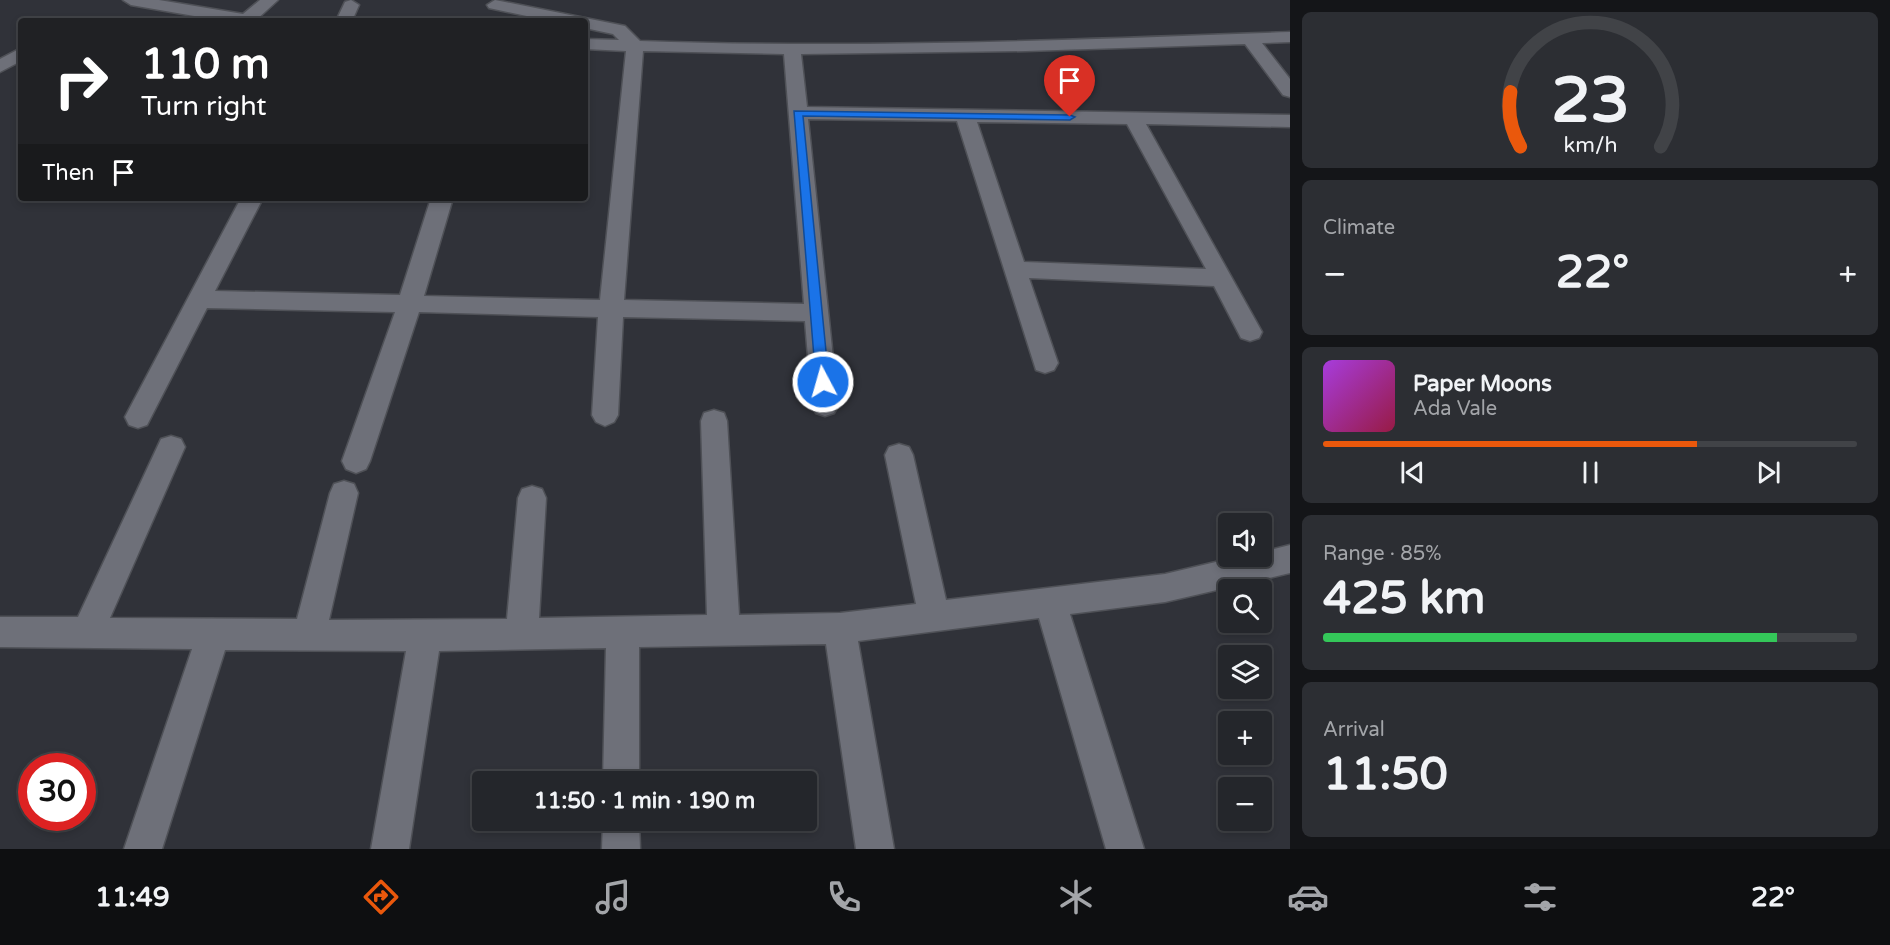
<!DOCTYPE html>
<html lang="en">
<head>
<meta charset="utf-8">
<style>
  :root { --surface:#24262b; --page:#2c2e33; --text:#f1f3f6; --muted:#a3a5a9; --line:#414347; --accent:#ea580c }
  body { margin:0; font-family:"Varela Round",sans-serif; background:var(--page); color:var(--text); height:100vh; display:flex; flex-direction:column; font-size:22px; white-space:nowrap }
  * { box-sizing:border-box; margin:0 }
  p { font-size:20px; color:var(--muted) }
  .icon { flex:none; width:33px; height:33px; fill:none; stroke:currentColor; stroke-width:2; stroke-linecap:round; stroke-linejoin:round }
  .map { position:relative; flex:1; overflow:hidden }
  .side { display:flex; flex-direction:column; gap:12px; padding:12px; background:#141518; width:600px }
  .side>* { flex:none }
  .top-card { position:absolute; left:18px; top:18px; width:570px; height:183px; border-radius:6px; box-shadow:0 3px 9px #0003,0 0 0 2px var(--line); background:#202124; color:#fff; overflow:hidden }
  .tools { position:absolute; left:1218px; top:513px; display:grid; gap:12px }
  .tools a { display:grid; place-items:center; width:54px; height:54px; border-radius:6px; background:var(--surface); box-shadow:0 3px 9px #0003,0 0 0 2px var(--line); font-size:30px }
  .speed { position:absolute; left:18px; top:753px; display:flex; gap:12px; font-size:30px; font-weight:700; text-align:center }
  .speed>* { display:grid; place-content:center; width:78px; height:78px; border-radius:50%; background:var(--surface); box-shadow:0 3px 9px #0003,0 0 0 2px var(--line); line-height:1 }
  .speed .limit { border:9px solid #d22; background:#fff; color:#111 }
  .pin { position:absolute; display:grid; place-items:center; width:51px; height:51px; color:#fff; margin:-62px -26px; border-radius:50% 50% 50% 0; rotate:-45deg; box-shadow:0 0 6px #0007 }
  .pin .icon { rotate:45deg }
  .me { position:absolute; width:66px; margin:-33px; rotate:354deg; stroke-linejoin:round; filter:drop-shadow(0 0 4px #0008) }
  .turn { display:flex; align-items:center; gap:21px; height:126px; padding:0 24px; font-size:27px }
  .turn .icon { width:78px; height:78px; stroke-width:2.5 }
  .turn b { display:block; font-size:42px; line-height:51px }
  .then { display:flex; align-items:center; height:57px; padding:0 24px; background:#0003; gap:12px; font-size:22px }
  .big { font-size:45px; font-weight:800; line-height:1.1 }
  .side .card { flex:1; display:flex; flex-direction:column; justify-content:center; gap:9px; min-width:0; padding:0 21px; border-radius:9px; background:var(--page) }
  .side .dial { align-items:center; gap:0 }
  .dial svg { height:156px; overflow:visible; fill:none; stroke:var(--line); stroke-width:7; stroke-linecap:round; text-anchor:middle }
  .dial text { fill:var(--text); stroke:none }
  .song { display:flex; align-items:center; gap:18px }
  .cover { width:72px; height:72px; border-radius:9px; background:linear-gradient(135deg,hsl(280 70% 55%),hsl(340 70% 35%)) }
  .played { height:6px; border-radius:3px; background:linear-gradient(90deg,var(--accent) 70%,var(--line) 70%) }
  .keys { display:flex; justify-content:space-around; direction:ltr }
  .heat { display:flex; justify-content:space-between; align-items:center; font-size:33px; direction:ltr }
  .charge { height:9px; border-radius:4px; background:linear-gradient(90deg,#34c759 85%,var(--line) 0) }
  .trip { position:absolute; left:472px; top:771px; width:345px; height:60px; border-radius:6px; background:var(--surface); box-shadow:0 3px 9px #0003,0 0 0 2px var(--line); font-weight:800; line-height:60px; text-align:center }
  .tab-bar { display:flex; height:96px; justify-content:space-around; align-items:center; background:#0e0f11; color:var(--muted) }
  .tab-bar .icon { width:42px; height:42px }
  .tab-bar .current { color:var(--accent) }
  .tab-bar b { font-size:27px; color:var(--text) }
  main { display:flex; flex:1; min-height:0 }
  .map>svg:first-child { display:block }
</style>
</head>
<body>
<main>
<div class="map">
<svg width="1290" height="849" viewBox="0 0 1290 849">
  <rect width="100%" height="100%" fill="#303239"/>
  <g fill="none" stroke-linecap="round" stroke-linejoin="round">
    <g stroke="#4f5157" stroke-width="3">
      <g id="minor">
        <path d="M123 0H159L243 14 260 0H278L255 21H223L131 5Z"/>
        <path d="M351 0 359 5 352 21H336L345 2Z"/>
        <path d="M495 0 625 26 640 41C856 49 1073 40 1290 32V42L1262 43 1290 79V97L1283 95 1245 44 1026 51 801 54 807 107 1290 115V127L1146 124 1262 332 1259 338 1250 341 1241 338 1214 286 1029 278 1058 363 1054 370 1045 373 1036 370 957 121 808 119 838 406 834 413 825 416 816 413 812 406 805 321 623 317 618 415 614 422 605 426 596 422 592 415 598 317 419 312 370 461 366 469 356 473 346 469 342 461 395 312 207 308 147 425 138 428 129 425 125 417 241 198H263L215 291 400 295 431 198H453L424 296 600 300 626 51 585 49V39L619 40 613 34 585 28V21H550L489 8 487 5ZM643 51 784 54 804 304 624 300ZM977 122 1127 124 1206 269 1024 262Z"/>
        <path d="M21 48V61L0 72V59Z"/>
        <path d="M714 410 724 413 727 421 739 615 840 613 916 604 885 455 889 447 899 444 909 447 913 455 946 600 1165 574 1241 556H1262V552L1290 545V573L1165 602 1070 614 1144 849H1106L1039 618 858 641 894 849H856L826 644 639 647V782H603L606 648 439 651 409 849H371L406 651 225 650 162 849H124L192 649 0 647V617H78L161 439 171 436 181 439 185 447 110 618 297 619 330 493 334 484 344 481 354 484 358 493 329 620 507 619 518 498 522 489 532 486 542 489 546 498 539 618 707 615 701 421 704 413Z"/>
        <path d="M603 820H639L640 849H602Z"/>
      </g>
    </g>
    <use href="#minor" fill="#6e7079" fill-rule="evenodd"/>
  </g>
  <path fill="#1a73e8" stroke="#114b97" stroke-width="1.5" d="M794 111 1070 115 1075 117 1070 120 803 116 829 382 823 388 816 382Z"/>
</svg>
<div class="tools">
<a><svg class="icon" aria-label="sound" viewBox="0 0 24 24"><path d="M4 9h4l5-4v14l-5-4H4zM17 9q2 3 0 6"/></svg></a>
<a><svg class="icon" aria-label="search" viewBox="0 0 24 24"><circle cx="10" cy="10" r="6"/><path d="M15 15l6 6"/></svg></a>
<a><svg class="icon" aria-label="layers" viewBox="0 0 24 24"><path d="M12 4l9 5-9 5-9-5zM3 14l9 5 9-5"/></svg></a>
<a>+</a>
<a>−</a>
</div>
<div class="speed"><div class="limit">30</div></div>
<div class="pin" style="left:1070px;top:117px;background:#d93025"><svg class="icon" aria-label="arrive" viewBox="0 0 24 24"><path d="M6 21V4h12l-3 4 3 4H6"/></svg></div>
<svg class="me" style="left:823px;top:382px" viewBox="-20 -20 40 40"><circle r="17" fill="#1a73e8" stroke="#fff" stroke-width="3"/><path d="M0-11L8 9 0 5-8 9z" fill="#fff"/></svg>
<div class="trip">11:50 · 1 min · 190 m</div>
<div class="top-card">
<div class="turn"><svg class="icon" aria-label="right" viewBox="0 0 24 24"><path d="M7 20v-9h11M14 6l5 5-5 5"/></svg><div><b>110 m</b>Turn right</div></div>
<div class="then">Then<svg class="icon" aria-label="arrive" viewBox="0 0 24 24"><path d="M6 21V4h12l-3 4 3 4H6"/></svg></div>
</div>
</div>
<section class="side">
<div class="card dial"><svg viewBox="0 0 100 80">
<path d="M14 69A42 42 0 1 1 86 69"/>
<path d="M14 69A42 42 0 0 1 9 41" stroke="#ea580c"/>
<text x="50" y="56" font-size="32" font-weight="700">23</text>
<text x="50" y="72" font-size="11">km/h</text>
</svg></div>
<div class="card"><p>Climate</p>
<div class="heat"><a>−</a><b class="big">22°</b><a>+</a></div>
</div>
<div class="card">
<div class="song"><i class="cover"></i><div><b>Paper Moons</b><p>Ada Vale</p></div></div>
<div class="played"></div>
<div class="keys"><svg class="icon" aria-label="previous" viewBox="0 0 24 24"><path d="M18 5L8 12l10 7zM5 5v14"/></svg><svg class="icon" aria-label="pause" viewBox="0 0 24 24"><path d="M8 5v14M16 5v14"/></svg><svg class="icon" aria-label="next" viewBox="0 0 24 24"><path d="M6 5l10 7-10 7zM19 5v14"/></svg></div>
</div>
<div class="card"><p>Range · 85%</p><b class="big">425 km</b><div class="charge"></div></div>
<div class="card"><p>Arrival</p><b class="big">11:50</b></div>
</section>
</main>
<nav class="tab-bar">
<b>11:49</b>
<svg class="icon current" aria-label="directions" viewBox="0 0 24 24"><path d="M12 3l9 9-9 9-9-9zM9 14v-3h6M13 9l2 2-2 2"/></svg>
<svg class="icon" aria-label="music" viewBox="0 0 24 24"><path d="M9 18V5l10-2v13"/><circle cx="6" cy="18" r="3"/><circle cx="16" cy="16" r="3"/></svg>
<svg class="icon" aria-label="phone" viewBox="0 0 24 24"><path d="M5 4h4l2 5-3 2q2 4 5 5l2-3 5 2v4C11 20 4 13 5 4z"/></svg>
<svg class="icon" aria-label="climate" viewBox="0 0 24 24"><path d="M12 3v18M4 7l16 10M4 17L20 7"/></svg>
<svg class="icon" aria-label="car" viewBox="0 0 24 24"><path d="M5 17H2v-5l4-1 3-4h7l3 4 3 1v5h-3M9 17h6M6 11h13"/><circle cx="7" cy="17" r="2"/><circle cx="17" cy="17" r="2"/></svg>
<svg class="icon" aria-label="filters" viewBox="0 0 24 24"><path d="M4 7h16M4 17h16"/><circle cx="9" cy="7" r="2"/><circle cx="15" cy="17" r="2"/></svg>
<b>22°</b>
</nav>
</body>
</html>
